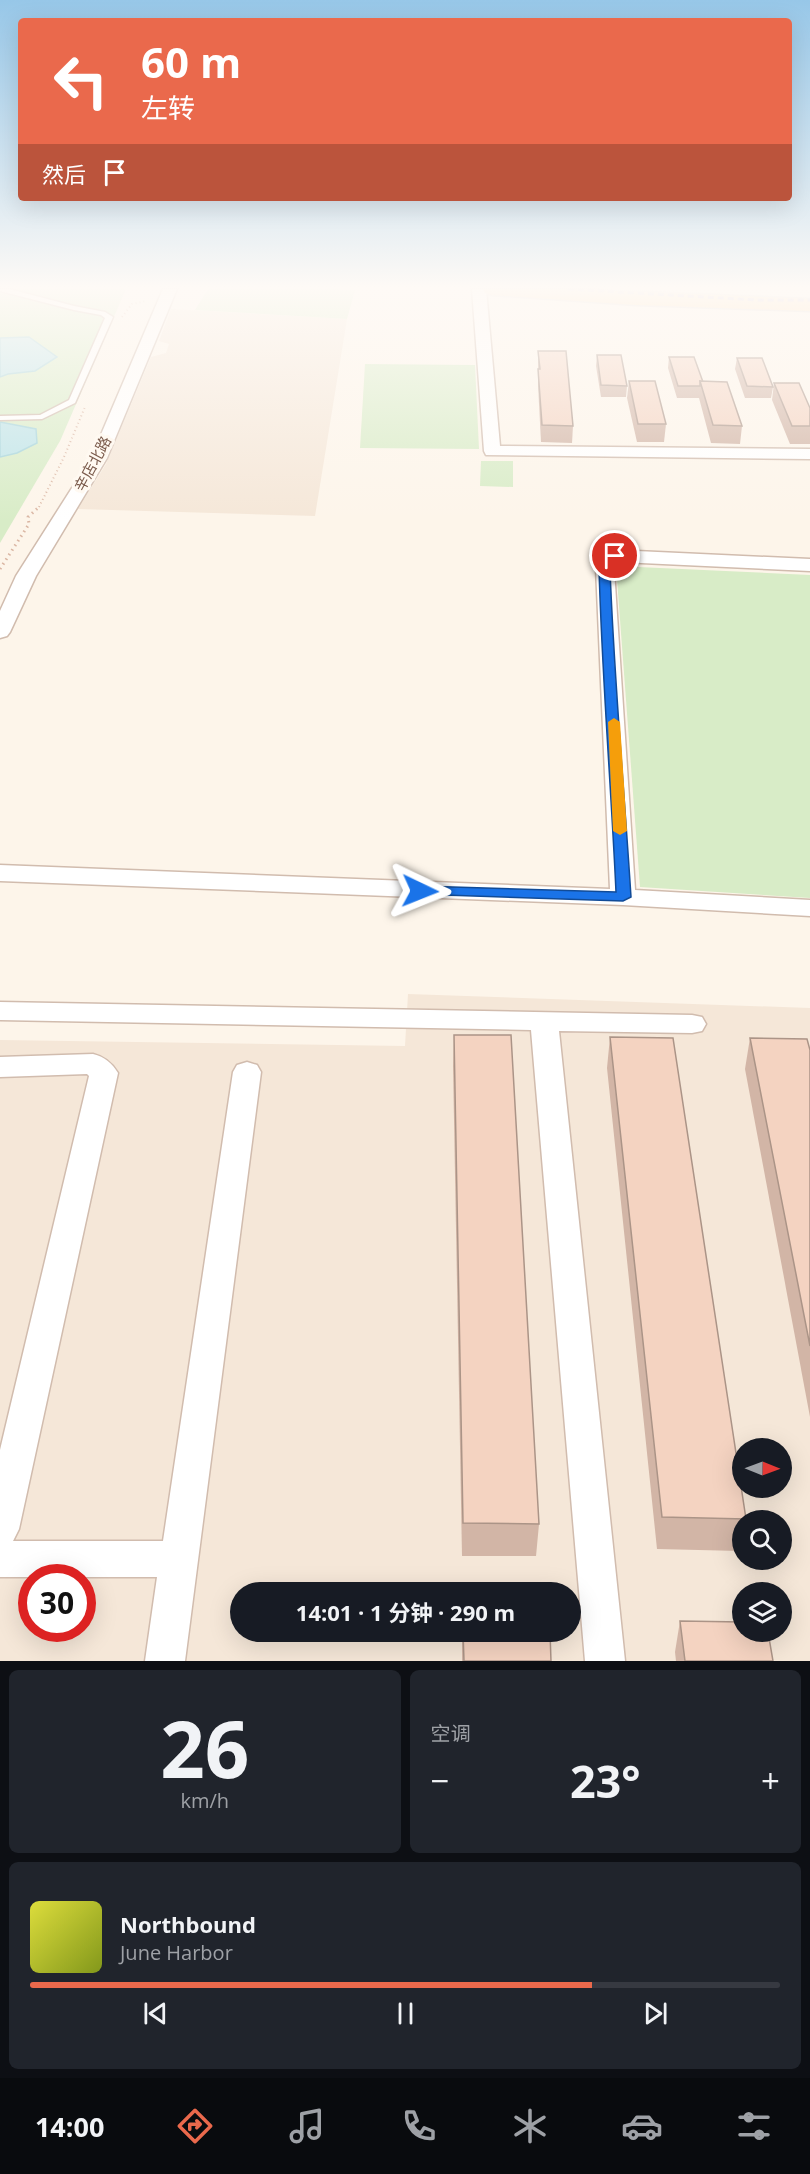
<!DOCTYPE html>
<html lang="zh">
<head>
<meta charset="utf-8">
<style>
  :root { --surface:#171b24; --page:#20242c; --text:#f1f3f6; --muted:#9ea1a6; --line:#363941; --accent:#ea694c }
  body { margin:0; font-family:"Open Sans","Noto Sans SC",sans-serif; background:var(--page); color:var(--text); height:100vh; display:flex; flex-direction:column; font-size:22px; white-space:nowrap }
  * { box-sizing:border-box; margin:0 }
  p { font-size:20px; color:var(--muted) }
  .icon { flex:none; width:33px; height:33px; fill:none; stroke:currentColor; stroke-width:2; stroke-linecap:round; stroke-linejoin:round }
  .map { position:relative; height:1661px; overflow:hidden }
  .side { display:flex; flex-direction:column; gap:9px; padding:9px; background:#0d0f14; flex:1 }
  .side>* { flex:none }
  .guide { position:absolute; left:18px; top:18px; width:774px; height:183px; border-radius:6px; box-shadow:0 6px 24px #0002; background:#ea694c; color:#fff; overflow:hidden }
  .needle { width:39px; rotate:91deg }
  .buttons { position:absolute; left:732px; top:1438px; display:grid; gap:12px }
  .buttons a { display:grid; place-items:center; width:60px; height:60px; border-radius:50%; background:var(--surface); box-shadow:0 6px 24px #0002; font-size:30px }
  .speed { position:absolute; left:18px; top:1564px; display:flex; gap:12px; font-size:30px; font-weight:700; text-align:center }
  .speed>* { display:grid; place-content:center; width:78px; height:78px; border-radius:50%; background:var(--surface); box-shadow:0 6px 24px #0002; line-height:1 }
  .speed .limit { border:9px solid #d22; background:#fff; color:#111 }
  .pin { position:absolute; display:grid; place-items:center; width:51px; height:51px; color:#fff; margin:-26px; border:3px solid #fff; border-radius:50%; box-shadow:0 2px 6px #0007 }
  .me { position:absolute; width:66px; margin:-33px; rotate:92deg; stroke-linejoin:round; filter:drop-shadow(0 0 4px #0008) }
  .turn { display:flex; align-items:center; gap:21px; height:126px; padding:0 24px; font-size:27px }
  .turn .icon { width:78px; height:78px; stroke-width:2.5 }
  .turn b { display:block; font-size:42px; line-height:51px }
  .then { display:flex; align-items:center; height:57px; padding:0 24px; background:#0003; gap:12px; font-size:22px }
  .big { font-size:45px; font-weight:700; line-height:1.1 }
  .side .tile { flex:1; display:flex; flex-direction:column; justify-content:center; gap:9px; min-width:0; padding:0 21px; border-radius:9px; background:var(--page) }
  .side .dial { align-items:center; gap:0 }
  .dial b { font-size:78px; line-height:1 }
  .song { display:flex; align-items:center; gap:18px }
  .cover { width:72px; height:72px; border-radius:9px; background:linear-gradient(135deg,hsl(60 70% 55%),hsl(70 70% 35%)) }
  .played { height:6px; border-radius:3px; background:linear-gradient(90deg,var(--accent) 75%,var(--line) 75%) }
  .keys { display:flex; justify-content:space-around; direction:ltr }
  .heat { display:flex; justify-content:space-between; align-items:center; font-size:33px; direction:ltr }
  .side .tiles { flex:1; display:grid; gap:9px; grid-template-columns:1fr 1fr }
  .tile:last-child { grid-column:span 2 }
  .trip { position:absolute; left:230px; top:1582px; width:351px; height:60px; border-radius:30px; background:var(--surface); box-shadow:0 6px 24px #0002; font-weight:700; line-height:60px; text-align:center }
  .dock { display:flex; height:96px; justify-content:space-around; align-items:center; background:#090b0e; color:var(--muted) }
  .dock .icon { width:42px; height:42px }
  .dock .selected { color:var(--accent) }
  .dock b { font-size:27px; color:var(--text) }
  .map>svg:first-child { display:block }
</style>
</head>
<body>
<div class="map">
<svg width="810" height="1661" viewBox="0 0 810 1661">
  <rect width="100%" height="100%" fill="#fdf5ea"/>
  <g fill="#f5e7d8" fill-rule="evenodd">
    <path d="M171 309 347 319 315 516 78 509 106 464 151 357 166 353 169 344 159 341Z"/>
    <path d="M408 994 810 1008V1661H0V1040L405 1046ZM742 1449H782V1488H742ZM742 1521H782V1560H742ZM32 1578H82V1629H32ZM240 1593H570V1632H240ZM742 1593H782V1632H742Z"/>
  </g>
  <g fill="#d8ecc7">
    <path d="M0 289H126L60 441 0 543Z"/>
    <path d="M208 289H339L355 290 347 319 195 310Z"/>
    <path d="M365 364 475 365 479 449 360 448Z"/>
    <path d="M481 461H513V487L480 486Z"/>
    <path d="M616 566 810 575V898L640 887Z"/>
  </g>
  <g fill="#bde4e9" stroke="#a3d4db" stroke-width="1.5">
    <path d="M29 337 57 357 35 371 8 374 0 377V338Z"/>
    <path d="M0 422 36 429 37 443 17 453 0 457Z"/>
  </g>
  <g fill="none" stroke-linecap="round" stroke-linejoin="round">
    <g stroke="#d1bcae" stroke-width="3">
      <path id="lane" d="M0 289H9L74 306 105 312 113 317 75 403 42 419 0 420V416L40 415 69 400 105 318 101 315 74 310 0 291Z"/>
    </g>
    <g stroke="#d1bcae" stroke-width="3">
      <g id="street">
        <path d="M163 289H177L107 458 36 576 10 632 7 636 0 638V611L16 576 91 458Z"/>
        <path d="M472 289H486L500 446 810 449V459L486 455 484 451Z"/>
        <path d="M615 550 810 559V571L620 562 614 569 635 890 810 900V916L623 905 0 881V865L610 889 596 568 608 552Z"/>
        <path d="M0 1002 692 1015 702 1017 706 1024 702 1031 692 1033 559 1031 625 1661H585L531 1030 0 1020Z"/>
        <path d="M93 1054C105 1057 112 1063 118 1073L19 1529 13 1541H163L233 1072 237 1065 247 1062 257 1065 261 1072 185 1661H145L157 1577H0V1450L89 1076 87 1074 0 1077V1057Z"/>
      </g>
    </g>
    <g stroke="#dad1cd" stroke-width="3">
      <path id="primary" d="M483 289H573L810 299V311L636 305 492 295 485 293Z"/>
    </g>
    <g stroke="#dab6a3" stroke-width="2" stroke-dasharray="1 3" stroke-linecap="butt">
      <path d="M122 317 132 304 146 301"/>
      <path d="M39 507 64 457 85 407"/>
    </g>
    <path stroke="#dab6a3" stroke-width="3" stroke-dasharray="1.5 4" stroke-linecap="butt" d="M0 569 29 524 28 517 40 506"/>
    <use href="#lane" fill="#fff" fill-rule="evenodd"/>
    <use href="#street" fill="#fff" fill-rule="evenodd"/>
    <use href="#primary" fill="#fdd7a1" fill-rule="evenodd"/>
    <path stroke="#b8a6c9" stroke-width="3" stroke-dasharray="6 4" stroke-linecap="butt" d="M568 289 757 300H810"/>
  </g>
  <g fill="#d2b5a6">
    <path d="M538 351 573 426 572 443 541 442 538 385Z"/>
    <path d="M597 355 627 386 626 397H601L596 366Z"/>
    <path d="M669 357 703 382 742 426 740 444 711 443 699 398H677L668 368Z"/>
    <path d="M737 358 773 387 771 398H745L735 369Z"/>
    <path d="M629 381 666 424 664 442H637L627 398Z"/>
    <path d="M774 383 810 408V444H790L772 400Z"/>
    <path d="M454 1035 539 1524 536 1556H462L453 1066Z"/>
    <path d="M610 1037 746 1519V1521H742V1537L740 1551 657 1549 607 1068Z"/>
    <path d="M750 1038 810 1050V1417L745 1069Z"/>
    <path d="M680 1621 773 1661H676L675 1652Z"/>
    <path d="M462 1632H550L551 1661H462Z"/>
  </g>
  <g fill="#f4d3c1" stroke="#ab9487" stroke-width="1.5">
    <path d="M538 351H566L573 426 542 425 538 369H540Z"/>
    <path d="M597 355H621L627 386 601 385Z"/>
    <path d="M669 357H694L703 382 700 381V386H678Z"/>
    <path d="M737 358H762L773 387 747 386Z"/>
    <path d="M629 381H655L666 424H638Z"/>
    <path d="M700 381 727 382 742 426 713 425Z"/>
    <path d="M774 383H799L810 408V426H792Z"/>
    <path d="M454 1035H511L539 1524 463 1523Z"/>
    <path d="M610 1037 673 1038 746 1519 662 1517Z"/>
    <path d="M750 1038 807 1039 810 1050V1346Z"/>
    <path d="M680 1621 742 1622V1632H768L773 1661H685Z"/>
    <path d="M463 1632H550L551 1661H464Z"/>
  </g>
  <linearGradient id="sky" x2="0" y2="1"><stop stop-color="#97c7e8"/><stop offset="0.55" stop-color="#fefaf6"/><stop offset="1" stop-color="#fefaf6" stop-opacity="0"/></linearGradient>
  <rect width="810" height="522" fill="url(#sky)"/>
  <path fill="#1a73e8" stroke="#114b97" stroke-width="1.5" d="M615 553 621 556 610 569C614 678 624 787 631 897L623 901 415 894 413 891 415 887 420 886 616 892C611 784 602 677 599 568L612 554Z"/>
  <path fill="#f59e0b" d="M614 718 620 722 627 831 620 835 613 831 608 722Z"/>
  <g text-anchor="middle" stroke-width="6" stroke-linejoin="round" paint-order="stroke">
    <g font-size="15" fill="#7a5a4b" stroke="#fff9f1">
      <text transform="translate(93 464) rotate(-62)" y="5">辛店北路</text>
    </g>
  </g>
</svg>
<div class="buttons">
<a><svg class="needle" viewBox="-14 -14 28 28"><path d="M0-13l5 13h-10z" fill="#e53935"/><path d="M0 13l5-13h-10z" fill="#9ea1a6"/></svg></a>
<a><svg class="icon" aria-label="search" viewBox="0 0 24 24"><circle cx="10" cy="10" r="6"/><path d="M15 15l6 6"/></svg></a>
<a><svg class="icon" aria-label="layers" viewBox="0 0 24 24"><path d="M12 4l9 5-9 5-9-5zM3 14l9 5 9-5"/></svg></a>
</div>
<div class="speed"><div class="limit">30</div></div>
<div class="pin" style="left:615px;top:556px;background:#d93025"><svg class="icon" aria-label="arrive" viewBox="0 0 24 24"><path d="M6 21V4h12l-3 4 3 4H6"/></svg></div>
<svg class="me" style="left:420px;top:891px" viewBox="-20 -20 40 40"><path d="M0-17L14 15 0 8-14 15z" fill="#1a73e8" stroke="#fff" stroke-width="4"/></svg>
<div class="trip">14:01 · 1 分钟 · 290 m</div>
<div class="guide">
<div class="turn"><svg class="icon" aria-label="left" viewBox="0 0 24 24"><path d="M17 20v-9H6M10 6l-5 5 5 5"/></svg><div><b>60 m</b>左转</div></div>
<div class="then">然后<svg class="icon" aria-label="arrive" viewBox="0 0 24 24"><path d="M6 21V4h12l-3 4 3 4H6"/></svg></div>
</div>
</div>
<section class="side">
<div class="tiles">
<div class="tile dial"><b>26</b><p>km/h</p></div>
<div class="tile"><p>空调</p>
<div class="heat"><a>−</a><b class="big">23°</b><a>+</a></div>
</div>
<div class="tile">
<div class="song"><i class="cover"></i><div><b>Northbound</b><p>June Harbor</p></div></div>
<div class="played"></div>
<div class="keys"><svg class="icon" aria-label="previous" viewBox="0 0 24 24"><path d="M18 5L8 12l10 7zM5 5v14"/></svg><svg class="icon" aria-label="pause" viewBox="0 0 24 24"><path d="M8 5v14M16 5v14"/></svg><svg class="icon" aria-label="next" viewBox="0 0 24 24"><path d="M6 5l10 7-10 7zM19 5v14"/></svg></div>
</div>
</div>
</section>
<nav class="dock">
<b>14:00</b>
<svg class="icon selected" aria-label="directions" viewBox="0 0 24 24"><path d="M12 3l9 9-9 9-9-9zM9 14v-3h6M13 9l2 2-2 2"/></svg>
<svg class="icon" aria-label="music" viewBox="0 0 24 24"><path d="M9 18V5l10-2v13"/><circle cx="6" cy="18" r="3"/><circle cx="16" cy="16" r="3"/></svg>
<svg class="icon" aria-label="phone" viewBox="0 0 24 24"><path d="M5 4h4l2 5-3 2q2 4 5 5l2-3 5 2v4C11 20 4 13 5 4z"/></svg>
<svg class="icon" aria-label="climate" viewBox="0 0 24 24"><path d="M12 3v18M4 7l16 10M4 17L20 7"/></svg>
<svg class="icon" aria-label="car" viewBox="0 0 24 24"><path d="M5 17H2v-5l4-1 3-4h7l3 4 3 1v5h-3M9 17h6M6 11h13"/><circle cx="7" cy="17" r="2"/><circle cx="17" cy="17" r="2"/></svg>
<svg class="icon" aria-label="filters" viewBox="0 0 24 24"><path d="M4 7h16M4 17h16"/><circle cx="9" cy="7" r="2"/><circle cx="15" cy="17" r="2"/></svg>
</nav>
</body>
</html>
